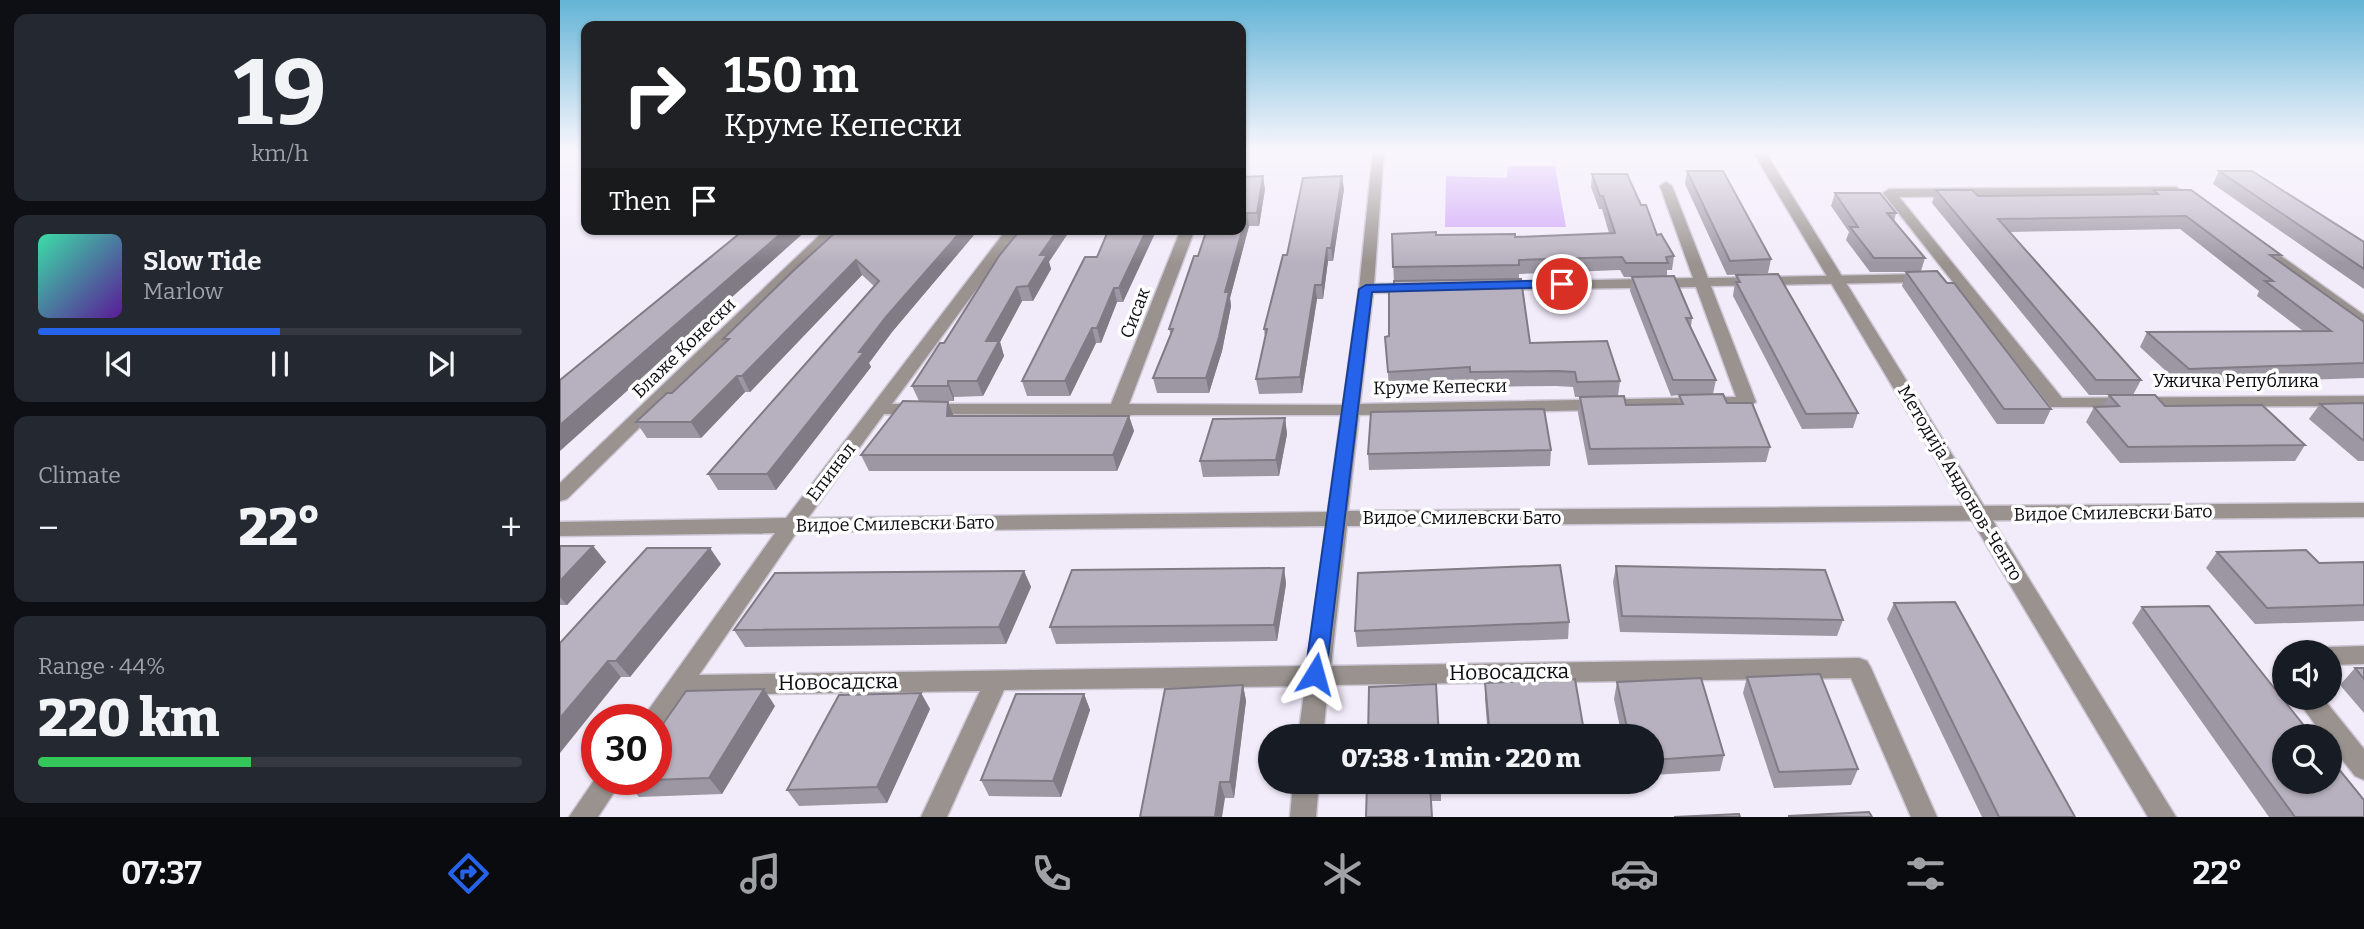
<!DOCTYPE html>
<html lang="en">
<head>
<meta charset="utf-8">
<style>
  :root { --surface:#171b24; --page:#242831; --text:#f1f3f6; --muted:#9ea1a6; --line:#363941; --accent:#2563eb }
  body { margin:0; font-family:Bitter,serif; background:var(--page); color:var(--text); height:100vh; display:flex; flex-direction:column; font-size:26px; white-space:nowrap }
  * { box-sizing:border-box; margin:0 }
  p { font-size:23px; color:var(--muted) }
  .icon { flex:none; width:38px; height:38px; fill:none; stroke:currentColor; stroke-width:2; stroke-linecap:round; stroke-linejoin:round }
  .map { position:relative; flex:1; overflow:hidden }
  .drawer { display:flex; flex-direction:column; gap:14px; padding:14px; background:#0d0f14; width:560px }
  .drawer>* { flex:none }
  .hud { position:absolute; left:21px; top:21px; width:665px; height:214px; border-radius:14px; box-shadow:0 2px 5px #0004; background:#202124; color:#fff; overflow:hidden }
  .controls { position:absolute; left:1712px; top:640px; display:grid; gap:14px }
  .controls a { display:grid; place-items:center; width:70px; height:70px; border-radius:50%; background:var(--surface); box-shadow:0 2px 5px #0004; font-size:35px }
  .speed { position:absolute; left:21px; top:704px; display:flex; gap:14px; font-size:35px; font-weight:700; text-align:center }
  .speed>* { display:grid; place-content:center; width:91px; height:91px; border-radius:50%; background:var(--surface); box-shadow:0 2px 5px #0004; line-height:1 }
  .speed .limit { border:10px solid #d22; background:#fff; color:#111 }
  .pin { position:absolute; display:grid; place-items:center; width:60px; height:60px; color:#fff; margin:-30px; border:4px solid #fff; border-radius:50%; box-shadow:0 2px 7px #0007 }
  .me { position:absolute; width:77px; margin:-38px; rotate:8deg; stroke-linejoin:round; filter:drop-shadow(0 0 5px #0008) }
  .turn { display:flex; align-items:center; gap:24px; height:147px; padding:0 28px; font-size:32px }
  .turn .icon { width:91px; height:91px; stroke-width:2.5 }
  .turn b { display:block; font-size:49px; line-height:60px }
  .then { display:flex; align-items:center; height:66px; padding:0 28px; background:#0003; gap:14px; font-size:26px }
  .big { font-size:52px; font-weight:800; line-height:1.1 }
  .drawer .widget { flex:1; display:flex; flex-direction:column; justify-content:center; gap:10px; min-width:0; padding:0 24px; border-radius:14px; background:var(--page) }
  .drawer .dial { align-items:center; gap:0 }
  .dial b { font-size:91px; line-height:1 }
  .song { display:flex; align-items:center; gap:21px }
  .cover { width:84px; height:84px; border-radius:10px; background:linear-gradient(135deg,hsl(160 70% 55%),hsl(270 70% 35%)) }
  .played { height:7px; border-radius:4px; background:linear-gradient(90deg,var(--accent) 50%,var(--line) 50%) }
  .keys { display:flex; justify-content:space-around; direction:ltr }
  .heat { display:flex; justify-content:space-between; align-items:center; font-size:38px; direction:ltr }
  .charge { height:10px; border-radius:5px; background:linear-gradient(90deg,#34c759 44%,var(--line) 0) }
  .trip { position:absolute; left:698px; top:724px; width:406px; height:70px; border-radius:35px; background:var(--surface); box-shadow:0 2px 5px #0004; font-weight:800; line-height:70px; text-align:center }
  .dock { display:flex; height:112px; justify-content:space-around; align-items:center; background:#090b0e; color:var(--muted) }
  .dock .icon { width:49px; height:49px }
  .dock .on { color:var(--accent) }
  .dock b { font-size:32px; color:var(--text) }
  main { display:flex; flex:1; min-height:0 }
  .map>svg:first-child { display:block }
</style>
</head>
<body>
<main>
<section class="drawer">
<div class="widget dial"><b>19</b><p>km/h</p></div>
<div class="widget">
<div class="song"><i class="cover"></i><div><b>Slow Tide</b><p>Marlow</p></div></div>
<div class="played"></div>
<div class="keys"><svg class="icon" aria-label="previous" viewBox="0 0 24 24"><path d="M18 5L8 12l10 7zM5 5v14"/></svg><svg class="icon" aria-label="pause" viewBox="0 0 24 24"><path d="M8 5v14M16 5v14"/></svg><svg class="icon" aria-label="next" viewBox="0 0 24 24"><path d="M6 5l10 7-10 7zM19 5v14"/></svg></div>
</div>
<div class="widget"><p>Climate</p>
<div class="heat"><a>−</a><b class="big">22°</b><a>+</a></div>
</div>
<div class="widget"><p>Range · 44%</p><b class="big">220 km</b><div class="charge"></div></div>
</section>
<div class="map">
<svg width="1804" height="817" viewBox="0 0 1804 817">
  <rect width="100%" height="100%" fill="#f2ebfa"/>
  <path fill="#d0a7f7" d="M948 166H995L1006 227H885L886 176 947 178Z"/>
  <g fill="none" stroke-linecap="round" stroke-linejoin="round">
    <g stroke="#cdc7d5" stroke-width="3">
      <g id="minor">
        <path d="M813 150H824L814 284H852L859 288 852 292 813 293 800 404 1176 397 1136 287 939 290 932 286 939 282 1133 278 1100 186 1106 182 1112 186 1148 278 1366 274 1373 278 1366 282 1151 286 1196 402 1187 407 799 415 788 511 1804 503V517L787 526 771 666 1299 658 1307 661 1311 668 1377 817H1351L1291 678 768 685 763 737H738L745 686 444 690 387 817H361L420 691 125 695 103 726 96 729V719H82L215 533 0 536V522L226 518 447 229H461L332 404H551L621 229H635L569 404 783 405 799 289ZM324 414 550 415 557 417 564 415H781L768 512 248 518ZM766 526 747 666 139 675 237 532Z"/>
        <path d="M1616 187 1622 191 1620 194 1339 197 1502 398 1804 396V406L1491 407 1323 193 1329 189Z"/>
        <path d="M266 229H281L7 499 0 501V483Z"/>
        <path d="M1700 241 1804 315V327L1695 248 1693 245Z"/>
        <path d="M1804 646V664L1769 665V653H1759L1769 647Z"/>
        <path d="M1736 698H1763L1804 749V780L1795 776 1769 743V737H1764Z"/>
        <path d="M37 776V779H63L38 817H9Z"/>
        <path d="M733 782H759L756 817H730Z"/>
      </g>
    </g>
    <g stroke="#cdc7d5" stroke-width="3">
      <path id="tertiary" d="M1192 150H1204L1616 817H1588Z"/>
    </g>
    <use href="#minor" fill="#99928f" fill-rule="evenodd"/>
    <use href="#tertiary" fill="#99928f" fill-rule="evenodd"/>
  </g>
  <g fill="#9d97a3" fill-rule="evenodd">
    <path d="M1127 171 1211 259 1208 273 1167 275 1125 184Z"/>
    <path d="M1659 171 1804 242V289L1653 184Z"/>
    <path d="M1032 174 1081 205 1097 235 1114 256 1112 270H1107V276L1132 318 1131 327 1156 380 1153 394 1167 403 1210 447 1206 462 1028 465 1018 413 1020 397H1015L1013 387 996 386 910 387V382L829 387 825 337 829 336 834 285 832 234 955 237 1049 233 1042 209H1039L1031 187ZM1060 270 1064 277H1072L1070 291 1111 396 1119 395 1118 404 1066 405 1058 396 1060 381 970 343 959 279V274Z"/>
    <path d="M681 177 705 189 699 226H689L670 298 671 306 662 351 649 393H597L593 378 611 335 609 329 638 256 681 229Z"/>
    <path d="M784 189 773 261H768L763 299H757L742 393 699 394 696 379 705 337 704 329 727 255Z"/>
    <path d="M1376 190 1418 196 1591 194 1593 190 1721 255 1717 260 1804 322V378L1620 384 1580 347 1587 332 1743 331 1697 296 1699 291 1620 229 1450 232 1581 380 1573 395 1605 406 1745 445 1735 461 1560 463 1526 422 1534 407 1543 406 1549 395H1529L1372 203Z"/>
    <path d="M1275 193 1336 213 1334 222 1365 258 1361 271 1491 409 1484 424H1437L1342 286 1346 272H1310L1286 240 1289 232 1271 206Z"/>
    <path d="M279 229H419L332 332 309 363 311 367 216 490H158L148 474 314 286 302 275 190 392H185L141 438H87L76 422 112 393 165 343 163 339Z"/>
    <path d="M549 229H597L563 302H557L541 343H536L510 396H467L462 381 537 257Z"/>
    <path d="M489 262 491 269 473 301H462L440 342 444 356 423 396 394 397V401H359L352 386 384 343Z"/>
    <path d="M1176 275 1298 413 1293 428 1242 429 1173 296Z"/>
    <path d="M1804 403V461H1798L1749 419 1760 404Z"/>
    <path d="M393 416H569L574 431 557 471H309L301 455Z"/>
    <path d="M725 418 727 434 719 476 643 477 640 461Z"/>
    <path d="M991 450 990 466 809 470 808 454Z"/>
    <path d="M0 546H33L46 562 7 605H0Z"/>
    <path d="M1657 552 1759 563 1804 562V621L1695 624 1646 568Z"/>
    <path d="M161 564 70 677H61L0 643Z"/>
    <path d="M1056 566 1283 620 1277 636 1060 632 1053 582Z"/>
    <path d="M724 568 726 584 717 641 496 644 490 627Z"/>
    <path d="M464 571 471 587 446 644 185 647 174 630Z"/>
    <path d="M1334 603 1515 817H1422L1327 619Z"/>
    <path d="M1582 607 1804 817H1709L1572 623Z"/>
    <path d="M1009 622 1008 639 797 647 795 631Z"/>
    <path d="M1795 668H1804V713L1780 685Z"/>
    <path d="M1187 677 1298 769 1291 785 1214 788 1183 693Z"/>
    <path d="M1057 682 1164 755 1160 771 1092 775V737H1062L1054 699Z"/>
    <path d="M925 683 1025 737H928L925 699Z"/>
    <path d="M683 685 686 701 674 798H665L580 817Z"/>
    <path d="M361 693 370 709 327 803 239 806 227 790Z"/>
    <path d="M524 694 530 710 501 797 429 796 421 780Z"/>
    <path d="M215 706 162 794 79 797 64 781Z"/>
    <path d="M807 782H881V801H871Z"/>
    <path d="M932 782H978L932 784Z"/>
  </g>
  <g fill="#807b85">
    <path d="M703 176 705 189 699 226 697 213Z"/>
    <path d="M782 176 784 189 773 261 771 248Z"/>
    <path d="M687 213 689 226 670 298 671 306 662 351 649 393 646 378 665 292Z"/>
    <path d="M226 229H248L0 451V425Z"/>
    <path d="M403 229H419L332 332 309 363 311 367 216 490 207 474 326 317Z"/>
    <path d="M498 229H511L489 262 491 269 473 301 468 286 480 255Z"/>
    <path d="M587 229H597L563 302 559 288Z"/>
    <path d="M767 248 768 261 763 299 762 285Z"/>
    <path d="M296 260 302 275 190 392 182 376Z"/>
    <path d="M755 285 757 299 742 393 740 377Z"/>
    <path d="M457 287 462 301 440 342 444 356 423 396 417 381 426 341Z"/>
    <path d="M554 288 557 302 541 343 537 328Z"/>
    <path d="M532 328 536 343 510 396 505 381Z"/>
    <path d="M177 376 185 392 141 438 131 422Z"/>
    <path d="M388 381 394 397V401L388 386Z"/>
    <path d="M388 402 394 417 387 416Z"/>
    <path d="M569 416 574 431 557 471 553 455Z"/>
    <path d="M725 418 727 434 719 476 716 460Z"/>
    <path d="M33 546 46 562 7 605 0 597V581Z"/>
    <path d="M150 548 161 564 70 677 56 661Z"/>
    <path d="M724 568 726 584 717 641 714 625Z"/>
    <path d="M464 571 471 587 446 644 439 627Z"/>
    <path d="M48 661 61 677 0 753V718Z"/>
    <path d="M683 685 686 701 674 798 670 782Z"/>
    <path d="M204 689 215 706 162 794 149 778Z"/>
    <path d="M361 693 370 709 327 803 317 787Z"/>
    <path d="M524 694 530 710 501 797 493 781Z"/>
    <path d="M660 782 665 798 662 817H655Z"/>
  </g>
  <g fill="#b7b0be" stroke="#807b85" stroke-width="2">
    <path d="M1127 171H1163L1211 259 1170 261Z"/>
    <path d="M1659 171H1692L1804 242V269Z"/>
    <path d="M1032 174H1067L1081 205H1086L1097 235 1101 234 1114 256 1106 257 1108 263H1066L1062 257 959 260V265L833 267 832 234 876 232V235L955 234V237L1055 233 1043 196H1040Z"/>
    <path d="M703 176 697 213H687L665 292H669L659 337 646 378H593L613 329H609L634 256H638L647 229H681V177Z"/>
    <path d="M782 176 771 248H767L762 285H755L740 377 696 379 707 329H704L723 255H727L743 178Z"/>
    <path d="M1376 190H1412L1418 196 1598 194 1593 190H1631L1721 255H1710L1804 322V363L1629 369 1587 332 1771 331 1705 281H1713L1626 216 1438 219 1581 380H1536Z"/>
    <path d="M1275 193H1320L1336 213H1327L1365 258H1314L1290 227H1298Z"/>
    <path d="M185 229H226L0 425V380Z"/>
    <path d="M279 229H403L326 317 299 352H304L207 474H148L319 281 296 260 182 376H177L131 422H76L107 393H112L169 339H163L233 271Z"/>
    <path d="M461 229H498L480 255H487L468 286 457 287 426 341H439L417 381H388V386H352L380 343H384L439 256Z"/>
    <path d="M549 229H587L559 288H554L537 328H532L505 381H462L525 257H537Z"/>
    <path d="M1377 271 1387 283H1394L1491 409H1444L1346 272Z"/>
    <path d="M1218 274 1298 413 1246 414 1176 282H1180L1176 275Z"/>
    <path d="M1114 276 1132 318H1126L1156 380H1113L1072 277Z"/>
    <path d="M961 279 970 343 1047 341 1060 381 1017 382 1015 372 997 371 910 372V367L828 372 825 337 829 336V285H834V281Z"/>
    <path d="M1163 394 1167 403H1192L1210 447 1030 449 1020 397 1064 396 1066 405 1123 404 1119 395Z"/>
    <path d="M1549 395H1595L1605 406 1702 405 1745 445 1568 447 1534 407 1559 406Z"/>
    <path d="M343 401 388 402 387 416H569L553 455H301Z"/>
    <path d="M1804 403V441L1760 404Z"/>
    <path d="M984 409 991 450 808 454 811 412Z"/>
    <path d="M725 418 716 460 640 461 653 419Z"/>
    <path d="M0 546H33L0 581Z"/>
    <path d="M87 548H150L56 661H48L0 718V643Z"/>
    <path d="M1746 550 1759 563 1804 562V605L1707 608 1657 552Z"/>
    <path d="M1000 565 1009 622 795 631 798 573Z"/>
    <path d="M1056 566 1265 570 1283 620 1062 616Z"/>
    <path d="M724 568 714 625 490 627 512 570Z"/>
    <path d="M464 571 439 627 174 630 215 573Z"/>
    <path d="M1395 602 1515 817H1439L1334 603Z"/>
    <path d="M1649 606 1753 737H1724V782H1769V757L1804 800V817H1735L1582 607Z"/>
    <path d="M1795 668H1804V679Z"/>
    <path d="M1260 674 1298 769 1219 772 1187 677Z"/>
    <path d="M1141 678 1164 755 1092 760V737H1069L1057 682Z"/>
    <path d="M1015 679 1025 737H930L925 683Z"/>
    <path d="M876 684 879 737H808L809 687Z"/>
    <path d="M683 685 670 782H660L655 817H580L605 689Z"/>
    <path d="M204 689 149 778 64 781 65 779H96V734L126 691Z"/>
    <path d="M361 693 317 787 227 790 279 695Z"/>
    <path d="M456 694H524L493 781 421 780Z"/>
    <path d="M807 782H881V785H870L872 817H806Z"/>
    <path d="M1309 812 1312 817 1228 816Z"/>
    <path d="M1179 814 1180 817H1114Z"/>
  </g>
  <linearGradient id="sky" x2="0" y2="1"><stop stop-color="#64b4d6"/><stop offset="0.57" stop-color="#f9f6fd"/><stop offset="1" stop-color="#f9f6fd" stop-opacity="0"/></linearGradient>
  <rect width="1804" height="264" fill="url(#sky)"/>
  <path fill="#2563eb" stroke="#184099" stroke-width="2" d="M1002 280 1006 281V287L812 292 766 674 763 680 755 683 748 680 745 674 799 289 806 285Z"/>
  <g text-anchor="middle" stroke-width="7" stroke-linejoin="round" paint-order="stroke">
    <g font-size="18" fill="#0d0b10" stroke="#fff">
      <text transform="translate(575 313) rotate(-69)" y="6">Сисак</text>
      <text transform="translate(124 348) rotate(-44)" y="6">Блаже Конески</text>
      <text x="1676" y="387">Ужичка Република</text>
      <text transform="translate(880 387) rotate(-1)" y="6">Круме Кепески</text>
      <text transform="translate(271 472) rotate(-53)" y="6">Епинал</text>
      <text transform="translate(1400 483) rotate(59)" y="6">Методија Андонов-Ченто</text>
      <text transform="translate(1553 513) rotate(-1)" y="6">Видое Смилевски Бато</text>
      <text x="902" y="524">Видое Смилевски Бато</text>
      <text transform="translate(335 524) rotate(-1)" y="6">Видое Смилевски Бато</text>
    </g>
    <g font-size="21" fill="#0d0b10" stroke="#fff">
      <text transform="translate(949 672) rotate(-1)" y="7">Новосадска</text>
      <text transform="translate(278 682) rotate(-1)" y="7">Новосадска</text>
    </g>
  </g>
</svg>
<div class="controls">
<a><svg class="icon" aria-label="sound" viewBox="0 0 24 24"><path d="M4 9h4l5-4v14l-5-4H4zM17 9q2 3 0 6"/></svg></a>
<a><svg class="icon" aria-label="search" viewBox="0 0 24 24"><circle cx="10" cy="10" r="6"/><path d="M15 15l6 6"/></svg></a>
</div>
<div class="speed"><div class="limit">30</div></div>
<div class="pin" style="left:1002px;top:284px;background:#d93025"><svg class="icon" aria-label="arrive" viewBox="0 0 24 24"><path d="M6 21V4h12l-3 4 3 4H6"/></svg></div>
<svg class="me" style="left:755px;top:674px" viewBox="-20 -20 40 40"><path d="M0-17L14 15 0 8-14 15z" fill="#2563eb" stroke="#fff" stroke-width="4"/></svg>
<div class="trip">07:38 · 1 min · 220 m</div>
<div class="hud">
<div class="turn"><svg class="icon" aria-label="right" viewBox="0 0 24 24"><path d="M7 20v-9h11M14 6l5 5-5 5"/></svg><div><b>150 m</b>Круме Кепески</div></div>
<div class="then">Then<svg class="icon" aria-label="arrive" viewBox="0 0 24 24"><path d="M6 21V4h12l-3 4 3 4H6"/></svg></div>
</div>
</div>
</main>
<nav class="dock">
<b>07:37</b>
<svg class="icon on" aria-label="directions" viewBox="0 0 24 24"><path d="M12 3l9 9-9 9-9-9zM9 14v-3h6M13 9l2 2-2 2"/></svg>
<svg class="icon" aria-label="music" viewBox="0 0 24 24"><path d="M9 18V5l10-2v13"/><circle cx="6" cy="18" r="3"/><circle cx="16" cy="16" r="3"/></svg>
<svg class="icon" aria-label="phone" viewBox="0 0 24 24"><path d="M5 4h4l2 5-3 2q2 4 5 5l2-3 5 2v4C11 20 4 13 5 4z"/></svg>
<svg class="icon" aria-label="climate" viewBox="0 0 24 24"><path d="M12 3v18M4 7l16 10M4 17L20 7"/></svg>
<svg class="icon" aria-label="car" viewBox="0 0 24 24"><path d="M5 17H2v-5l4-1 3-4h7l3 4 3 1v5h-3M9 17h6M6 11h13"/><circle cx="7" cy="17" r="2"/><circle cx="17" cy="17" r="2"/></svg>
<svg class="icon" aria-label="filters" viewBox="0 0 24 24"><path d="M4 7h16M4 17h16"/><circle cx="9" cy="7" r="2"/><circle cx="15" cy="17" r="2"/></svg>
<b>22°</b>
</nav>
</body>
</html>
